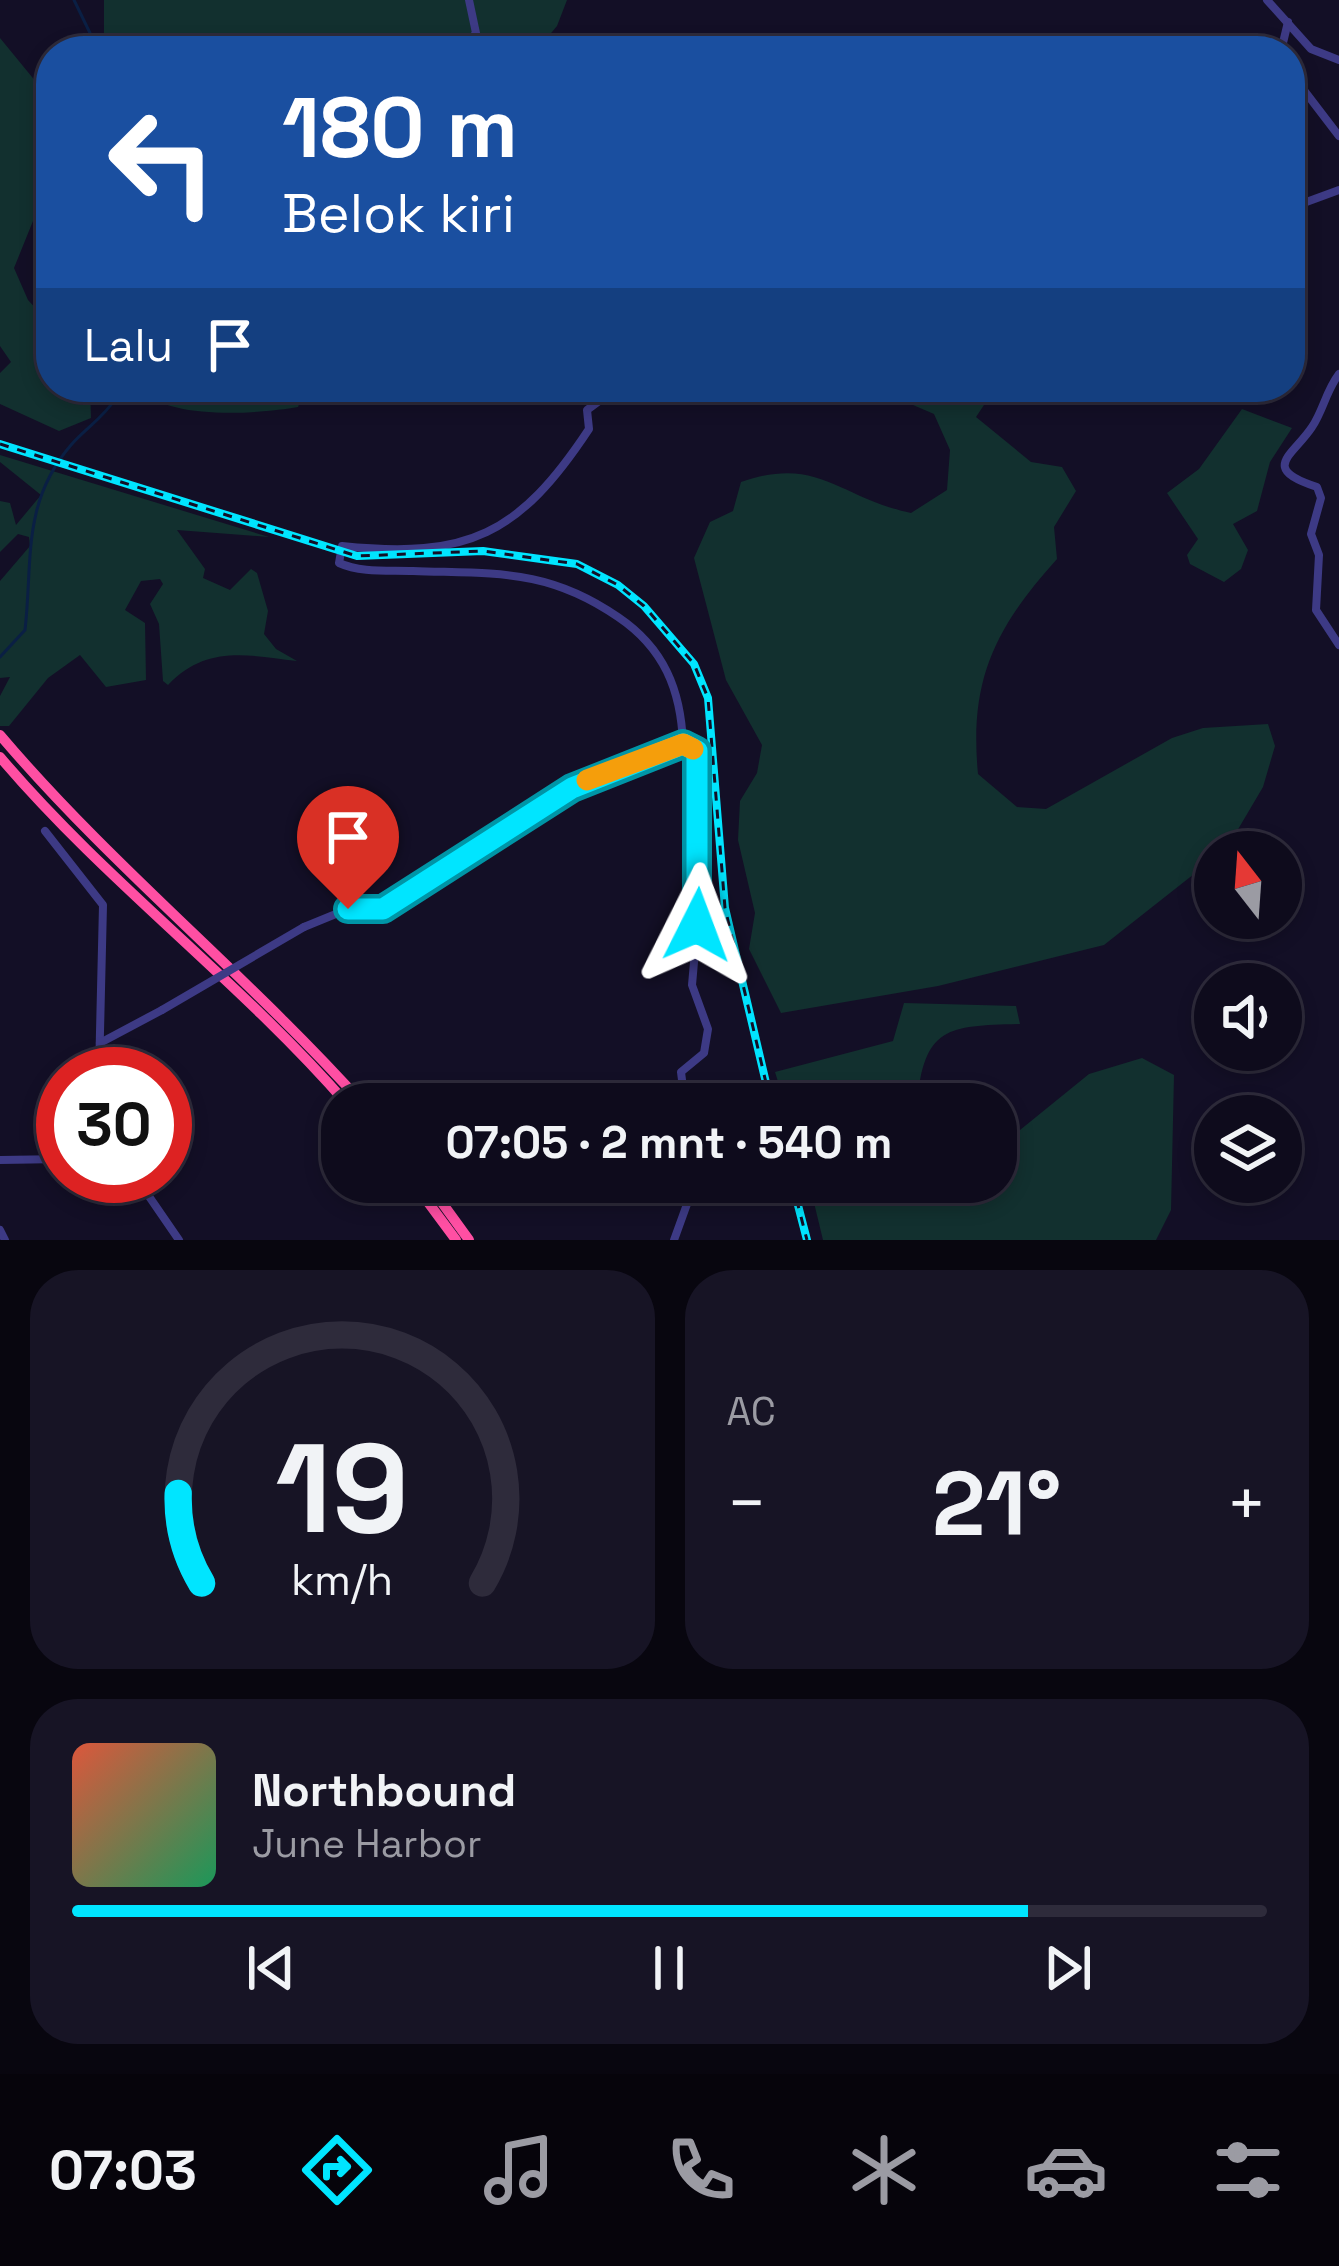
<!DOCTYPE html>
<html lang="id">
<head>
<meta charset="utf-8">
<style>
  :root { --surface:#0e0b1c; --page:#171425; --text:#f1f3f6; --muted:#9b9ba3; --line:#2e2b3b; --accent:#00e5ff }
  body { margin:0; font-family:"Space Grotesk",sans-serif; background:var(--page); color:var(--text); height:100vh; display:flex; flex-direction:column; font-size:45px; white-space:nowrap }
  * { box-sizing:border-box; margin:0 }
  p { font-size:39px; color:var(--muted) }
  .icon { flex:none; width:66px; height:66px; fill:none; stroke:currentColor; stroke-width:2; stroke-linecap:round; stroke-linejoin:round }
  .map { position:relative; height:1240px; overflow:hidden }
  .sheet { display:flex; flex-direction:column; gap:30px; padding:30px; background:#08060f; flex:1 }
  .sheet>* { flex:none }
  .top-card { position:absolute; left:36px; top:36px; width:1269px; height:366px; border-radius:48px; box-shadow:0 6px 18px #0003,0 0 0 3px var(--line); background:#1a4fa0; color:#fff; overflow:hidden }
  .needle { width:78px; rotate:343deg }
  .tools { position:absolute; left:1194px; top:831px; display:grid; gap:24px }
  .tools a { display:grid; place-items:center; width:108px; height:108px; border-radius:50%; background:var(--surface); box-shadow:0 6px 18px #0003,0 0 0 3px var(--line); font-size:60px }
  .speed { position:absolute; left:36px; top:1047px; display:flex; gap:24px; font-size:60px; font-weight:700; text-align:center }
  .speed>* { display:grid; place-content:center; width:156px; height:156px; border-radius:50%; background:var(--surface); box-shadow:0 6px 18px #0003,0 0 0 3px var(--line); line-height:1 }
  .speed .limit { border:18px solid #d22; background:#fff; color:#111 }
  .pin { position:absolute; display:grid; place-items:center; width:102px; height:102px; color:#fff; margin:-123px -51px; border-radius:50% 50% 50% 0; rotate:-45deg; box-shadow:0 0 12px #0007 }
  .pin .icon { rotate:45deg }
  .me { position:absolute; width:132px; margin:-66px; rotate:3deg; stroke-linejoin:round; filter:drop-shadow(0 0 9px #0008) }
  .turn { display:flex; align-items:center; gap:42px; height:252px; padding:0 48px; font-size:54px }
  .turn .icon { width:156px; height:156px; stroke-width:2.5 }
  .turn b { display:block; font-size:84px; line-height:102px }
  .then { display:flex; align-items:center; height:114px; padding:0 48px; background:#0003; gap:24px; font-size:45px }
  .big { font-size:90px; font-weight:700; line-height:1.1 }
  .sheet .widget { flex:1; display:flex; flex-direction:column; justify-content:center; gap:18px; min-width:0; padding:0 42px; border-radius:48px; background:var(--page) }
  .sheet .dial { align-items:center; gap:0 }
  .dial svg { height:312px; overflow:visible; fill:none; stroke:var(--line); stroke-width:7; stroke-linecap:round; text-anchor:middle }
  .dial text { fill:var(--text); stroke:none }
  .song { display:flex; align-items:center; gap:36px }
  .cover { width:144px; height:144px; border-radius:18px; background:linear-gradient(135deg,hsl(10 70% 55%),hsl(150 70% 35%)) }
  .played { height:12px; border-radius:6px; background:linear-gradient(90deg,var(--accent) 80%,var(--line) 80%) }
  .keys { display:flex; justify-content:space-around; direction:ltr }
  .heat { display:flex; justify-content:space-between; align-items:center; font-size:66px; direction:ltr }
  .sheet .tiles { flex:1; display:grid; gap:30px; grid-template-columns:1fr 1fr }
  .widget:last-child { grid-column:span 2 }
  .trip { position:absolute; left:321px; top:1083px; width:696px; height:120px; border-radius:48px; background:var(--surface); box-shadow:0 6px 18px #0003,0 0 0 3px var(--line); font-weight:700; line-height:120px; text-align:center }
  .menu { display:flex; height:192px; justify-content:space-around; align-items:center; background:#06040b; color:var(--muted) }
  .menu .icon { width:84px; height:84px }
  .menu .selected { color:var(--accent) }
  .menu b { font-size:54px; color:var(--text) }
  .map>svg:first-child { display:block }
</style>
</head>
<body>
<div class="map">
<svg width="1339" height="1240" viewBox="0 0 1339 1240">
  <rect width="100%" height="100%" fill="#130f26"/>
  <g fill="#12302f">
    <path d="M104 0H567L557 26 536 51H104Z"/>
    <path d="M0 38 41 88 51 109V216L33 221 14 268 28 300 51 325V387H90L91 418 59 431 0 404V373L11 362 0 346Z"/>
    <path d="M138 387H306L298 407C258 414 165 421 138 387Z"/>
    <path d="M871 387H996L976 417 1031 462 1062 467 1076 491 1054 527 1057 559C995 628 969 680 978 774L1017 807 1046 809 1172 738 1203 728 1268 724 1275 746 1263 787 1227 848 1104 945 938 986 781 1013 749 949 755 913 738 840 740 801 757 773 762 745 726 680 694 558 710 522 733 511 741 482C819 455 837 497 911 513L947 490 950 450 934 414Z"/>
    <path d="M1242 409 1292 428 1270 462 1257 511 1233 524 1248 550 1241 569 1224 582 1190 564 1187 555 1198 539 1167 493 1199 469Z"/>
    <path d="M0 455 269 537 177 530 205 569 203 578 230 590 251 569 257 573 268 611 264 634 276 649 297 661C247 655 206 645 168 685L163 681 159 624 150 604 163 584 160 579 141 581 125 610 145 623 146 680 106 687 80 655 48 678 9 726H0V696L10 677 0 678V581L30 546 29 537 18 534 0 552V501L10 503 16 525 41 495 0 462Z"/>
    <path d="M904 1003 1016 1006 1020 1024C948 1026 924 1026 917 1104H785L775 1072 893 1041Z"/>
    <path d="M1142 1058 1174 1075 1171 1210 1156 1240H823L809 1182H917L928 1199 973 1182H996L998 1148 1089 1074Z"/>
  </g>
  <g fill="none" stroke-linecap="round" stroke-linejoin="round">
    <g stroke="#0a1f44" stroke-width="3">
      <path d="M74 0 90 33 85 51"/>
      <path d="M0 657 25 630C33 562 21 503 71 445 86 428 103 418 116 398L115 387"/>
    </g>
    <g stroke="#3d3a85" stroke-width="8">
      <path d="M1267 0 1311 49 1339 60"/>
      <path d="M461 51 476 33 469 0"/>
      <path d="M1281 51 1288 22"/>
      <path d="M1290 72 1339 136"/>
      <path d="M1290 208 1339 190"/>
      <path d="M1339 374C1326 391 1323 411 1312 427 1293 456 1259 468 1317 487L1321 498 1311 534 1319 555 1316 610 1339 645"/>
      <path d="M618 387 587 410 589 429C519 535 468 559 342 546L339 563C361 573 389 570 413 571 495 574 547 568 618 617 664 648 681 690 683 744"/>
      <path d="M683 744 697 751 699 761 700 894 692 985 708 1029 704 1053 681 1072 685 1104"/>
      <path d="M45 831 103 905 99 1074"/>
      <path d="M304 927 348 909H383L461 864 572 787 683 744"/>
      <path d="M100 1043 162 1010"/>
      <path d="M0 1160 63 1159"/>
      <path d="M135 1176 179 1240"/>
      <path d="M0 1230 5 1240"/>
      <path d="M674 1240 695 1182"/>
    </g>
    <g stroke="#ff4fa3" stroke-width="10">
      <path d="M0 735C112 867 247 975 363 1104"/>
      <path d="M0 757C106 882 239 980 347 1104"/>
      <path d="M413 1182 456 1240"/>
      <path d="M427 1182 469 1240"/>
    </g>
    <g stroke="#00e5ff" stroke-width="8">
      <g id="rail">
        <path d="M0 444 357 556 483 551 577 564 618 585 644 606 694 664 708 698 725 908 771 1104"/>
        <path d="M792 1182 807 1240"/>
      </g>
    </g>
    <use href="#rail" stroke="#130f26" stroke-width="3" stroke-dasharray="9" stroke-linecap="butt"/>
    <path stroke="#3d3a85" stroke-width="8" d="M162 1010 304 927"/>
  </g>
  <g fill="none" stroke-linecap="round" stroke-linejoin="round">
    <g stroke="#0095a6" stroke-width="30">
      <path id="route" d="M348 909H383L572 788 683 744 697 751V925"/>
    </g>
    <use href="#route" stroke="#00e5ff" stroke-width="21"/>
    <path stroke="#f59e0b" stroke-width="21" d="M587 780 683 744 693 749"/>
  </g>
</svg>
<div class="tools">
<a><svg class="needle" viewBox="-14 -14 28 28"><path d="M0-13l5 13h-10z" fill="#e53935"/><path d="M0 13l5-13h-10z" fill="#9b9ba3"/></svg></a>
<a><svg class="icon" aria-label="sound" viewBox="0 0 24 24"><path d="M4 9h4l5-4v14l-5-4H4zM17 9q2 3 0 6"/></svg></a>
<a><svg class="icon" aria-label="layers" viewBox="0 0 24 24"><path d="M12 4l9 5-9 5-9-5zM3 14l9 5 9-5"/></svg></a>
</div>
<div class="speed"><div class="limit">30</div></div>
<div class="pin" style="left:348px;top:909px;background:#d93025"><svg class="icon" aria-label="arrive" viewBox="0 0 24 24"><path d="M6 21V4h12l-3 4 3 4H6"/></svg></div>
<svg class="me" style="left:697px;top:925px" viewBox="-20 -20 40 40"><path d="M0-17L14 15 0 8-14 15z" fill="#00e5ff" stroke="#fff" stroke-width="4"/></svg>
<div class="trip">07:05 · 2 mnt · 540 m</div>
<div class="top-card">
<div class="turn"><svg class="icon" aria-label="left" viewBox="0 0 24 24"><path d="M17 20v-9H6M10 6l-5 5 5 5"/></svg><div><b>180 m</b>Belok kiri</div></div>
<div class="then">Lalu<svg class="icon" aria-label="arrive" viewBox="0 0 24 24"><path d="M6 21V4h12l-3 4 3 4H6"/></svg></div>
</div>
</div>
<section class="sheet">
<div class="tiles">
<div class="widget dial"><svg viewBox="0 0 100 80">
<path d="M14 69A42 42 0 1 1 86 69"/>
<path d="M14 69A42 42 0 0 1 8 46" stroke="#00e5ff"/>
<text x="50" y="56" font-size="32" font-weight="700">19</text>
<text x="50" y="72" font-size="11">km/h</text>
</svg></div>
<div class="widget"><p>AC</p>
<div class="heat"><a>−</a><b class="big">21°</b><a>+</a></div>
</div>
<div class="widget">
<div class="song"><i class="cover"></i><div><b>Northbound</b><p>June Harbor</p></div></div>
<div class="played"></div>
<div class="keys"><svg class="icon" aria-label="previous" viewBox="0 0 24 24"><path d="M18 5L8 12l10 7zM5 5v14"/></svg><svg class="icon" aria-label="pause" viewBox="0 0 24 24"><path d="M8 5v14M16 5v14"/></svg><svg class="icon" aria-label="next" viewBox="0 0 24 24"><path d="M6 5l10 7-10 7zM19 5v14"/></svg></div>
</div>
</div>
</section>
<nav class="menu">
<b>07:03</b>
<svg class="icon selected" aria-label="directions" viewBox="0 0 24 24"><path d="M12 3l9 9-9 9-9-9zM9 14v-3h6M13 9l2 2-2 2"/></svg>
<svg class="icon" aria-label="music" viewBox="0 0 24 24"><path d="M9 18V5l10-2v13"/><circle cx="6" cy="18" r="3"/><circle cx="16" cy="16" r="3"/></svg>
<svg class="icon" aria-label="phone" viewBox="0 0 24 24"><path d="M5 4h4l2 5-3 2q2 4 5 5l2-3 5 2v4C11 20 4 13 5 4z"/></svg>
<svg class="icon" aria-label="climate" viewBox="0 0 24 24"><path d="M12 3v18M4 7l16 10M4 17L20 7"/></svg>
<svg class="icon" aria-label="car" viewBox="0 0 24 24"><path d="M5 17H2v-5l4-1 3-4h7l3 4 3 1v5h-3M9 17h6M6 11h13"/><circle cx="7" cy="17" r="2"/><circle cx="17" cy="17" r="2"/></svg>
<svg class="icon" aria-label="filters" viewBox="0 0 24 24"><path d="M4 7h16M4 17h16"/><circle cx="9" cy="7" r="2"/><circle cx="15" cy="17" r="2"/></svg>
</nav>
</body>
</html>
